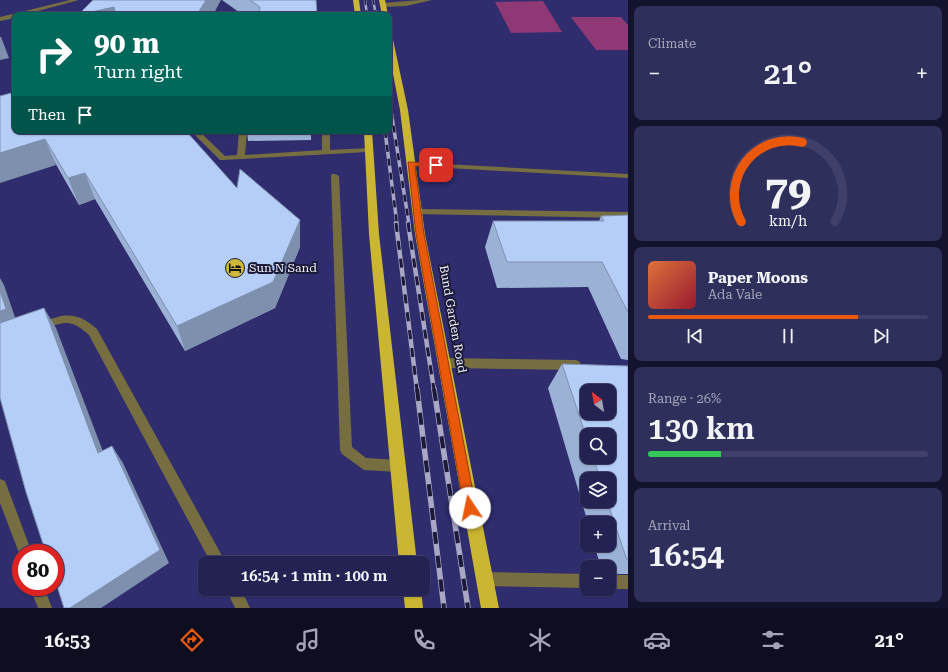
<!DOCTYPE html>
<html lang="en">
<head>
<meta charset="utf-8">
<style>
  :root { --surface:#232252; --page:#2f2f5c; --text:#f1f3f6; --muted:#a3a4b8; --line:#403f69; --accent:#ea580c }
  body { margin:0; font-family:"Roboto Serif",serif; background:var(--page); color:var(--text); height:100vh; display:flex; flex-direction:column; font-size:15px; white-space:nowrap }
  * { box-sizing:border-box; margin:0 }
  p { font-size:13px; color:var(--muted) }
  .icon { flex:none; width:22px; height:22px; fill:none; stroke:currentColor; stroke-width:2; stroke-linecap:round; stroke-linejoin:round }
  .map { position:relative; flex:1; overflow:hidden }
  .details { display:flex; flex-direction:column; gap:6px; padding:6px; background:#13132d; width:320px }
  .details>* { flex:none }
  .banner { position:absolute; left:12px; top:12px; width:380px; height:122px; border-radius:8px; box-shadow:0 1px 3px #0004,0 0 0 1px var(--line); background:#00695c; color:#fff; overflow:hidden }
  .needle { width:26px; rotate:329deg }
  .fabs { position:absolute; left:580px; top:384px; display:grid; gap:8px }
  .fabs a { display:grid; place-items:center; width:36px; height:36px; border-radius:8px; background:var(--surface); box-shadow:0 1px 3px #0004,0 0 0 1px var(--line); font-size:20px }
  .speed { position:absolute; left:12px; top:544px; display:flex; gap:8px; font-size:20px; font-weight:700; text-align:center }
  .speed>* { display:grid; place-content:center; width:52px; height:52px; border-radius:50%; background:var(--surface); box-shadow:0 1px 3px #0004,0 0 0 1px var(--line); line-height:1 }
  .speed .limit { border:6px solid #d22; background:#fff; color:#111 }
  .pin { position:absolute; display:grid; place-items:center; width:34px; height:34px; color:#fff; margin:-17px; border-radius:8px; box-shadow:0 2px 6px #0006 }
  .me { position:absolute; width:44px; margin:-22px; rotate:349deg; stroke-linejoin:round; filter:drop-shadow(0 0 3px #0008) }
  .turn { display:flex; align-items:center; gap:14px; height:84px; padding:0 16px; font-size:18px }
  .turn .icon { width:52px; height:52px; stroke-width:2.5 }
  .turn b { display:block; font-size:28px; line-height:34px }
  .then { display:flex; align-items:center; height:38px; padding:0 16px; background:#0003; gap:8px; font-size:15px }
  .big { font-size:30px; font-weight:600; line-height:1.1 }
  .details .card { flex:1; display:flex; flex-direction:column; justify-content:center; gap:6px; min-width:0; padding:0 14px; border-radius:8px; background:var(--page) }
  .details .dial { align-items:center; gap:0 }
  .dial svg { height:104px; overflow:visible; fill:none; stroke:var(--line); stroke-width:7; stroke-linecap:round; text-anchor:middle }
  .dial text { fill:var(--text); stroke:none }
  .song { display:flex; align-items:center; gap:12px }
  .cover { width:48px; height:48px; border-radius:6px; background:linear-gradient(135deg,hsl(20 70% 55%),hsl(350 70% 35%)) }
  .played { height:4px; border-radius:2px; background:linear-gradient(90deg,var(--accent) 75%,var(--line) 75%) }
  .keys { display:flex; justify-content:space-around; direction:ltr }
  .heat { display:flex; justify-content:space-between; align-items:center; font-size:22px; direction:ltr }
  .charge { height:6px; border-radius:3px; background:linear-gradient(90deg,#34c759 26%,var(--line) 0) }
  .trip { position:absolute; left:198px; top:556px; width:232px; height:40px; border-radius:8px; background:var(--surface); box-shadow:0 1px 3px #0004,0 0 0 1px var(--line); font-weight:600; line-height:40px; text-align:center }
  .tabs { display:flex; height:64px; justify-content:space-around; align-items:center; background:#0e0e21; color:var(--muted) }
  .tabs .icon { width:28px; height:28px }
  .tabs .on { color:var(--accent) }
  .tabs b { font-size:18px; color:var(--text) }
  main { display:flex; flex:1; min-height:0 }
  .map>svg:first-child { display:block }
</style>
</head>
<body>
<main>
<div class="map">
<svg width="628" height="608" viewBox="0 0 628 608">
  <rect width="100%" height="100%" fill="#2f2d6e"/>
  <g fill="#8e3876">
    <path d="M543 1 562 32 511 33 495 2Z"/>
    <path d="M571 17H621L628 25V50H596Z"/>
  </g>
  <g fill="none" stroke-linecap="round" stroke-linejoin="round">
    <g fill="#766e40" fill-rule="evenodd">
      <path d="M420 0H432L406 6 383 7 380 5 383 3Z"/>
      <path d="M29 11H33L38 15H32L28 12Z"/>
      <path d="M191 131H199L225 156 237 155 239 131H247L245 155 322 150V131H330V150L368 148 372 150 368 152 223 160H220Z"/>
      <path d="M408 162 628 174V178L411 166H408Z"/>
      <path d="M332 174H335L339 176 352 447 366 458 398 460 402 462 404 466 402 470 398 472 364 470 342 454 340 450 331 176Z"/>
      <path d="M61 316C77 314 85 319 97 329L226 563H211L89 335C74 322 69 320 49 327 45 329 42 330 37 329L36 326 37 323Z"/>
      <path d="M444 358 576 360 580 362 581 365 580 368 576 370 444 368 440 366 439 363 440 360Z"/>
      <path d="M0 479 5 481 32 553H21V558L0 503Z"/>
      <path d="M484 572 587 574V588L484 586 479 584 477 579 479 574Z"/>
      <path d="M609 575H628V589H608Z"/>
      <path d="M30 587H44L52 608H38Z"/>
      <path d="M226 589H241L250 608H235Z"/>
    </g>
    <g fill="#766e40" fill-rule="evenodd">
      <path d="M70 0H79L23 15H15V18L0 21V17Z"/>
      <path d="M417 209 628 212V218L414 214 413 212Z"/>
    </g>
    <g fill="#cab632" fill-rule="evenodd">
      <path d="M353 0H359L361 15H355Z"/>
      <path d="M379 0H385L388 15H382Z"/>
      <path d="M389 33 392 35 408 110 425 234 499 608H481L415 234 400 110 389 53Z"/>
      <path d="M364 131H372L379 234 417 563H399L369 234Z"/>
      <path d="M403 589H421L423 608H405Z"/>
    </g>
    <g stroke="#a8a8c5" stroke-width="2.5">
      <g id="rail-far3">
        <path d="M365 0 367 15"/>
        <path d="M373 0 376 15"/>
      </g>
    </g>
    <g stroke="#a8a8c5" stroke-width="3.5">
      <g id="rail-far2">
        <path d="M389 98 409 224"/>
        <path d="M385 131 397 224"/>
      </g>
    </g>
    <g stroke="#a8a8c5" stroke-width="4.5">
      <g id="rail-far1">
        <path d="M396 223 417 390"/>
        <path d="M408 223 434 390"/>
      </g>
    </g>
    <g stroke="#a8a8c5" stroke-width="5.5">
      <g id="rail">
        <path d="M417 389 444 608"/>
        <path d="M434 389 468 608"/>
      </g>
    </g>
    <use href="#rail-far3" stroke="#1b1b39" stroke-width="1.5" stroke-dasharray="5" stroke-linecap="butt"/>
    <use href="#rail-far2" stroke="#1b1b39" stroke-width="2.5" stroke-dasharray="7" stroke-linecap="butt"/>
    <use href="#rail-far1" stroke="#1b1b39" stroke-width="3" stroke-dasharray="9" stroke-linecap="butt"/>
    <use href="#rail" stroke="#1b1b39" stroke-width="4" stroke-dasharray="12" stroke-linecap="butt"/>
  </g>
  <g fill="#9bb1d5" fill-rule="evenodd">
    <path d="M222 0H316L317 15H243Z"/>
    <path d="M15 92 237 188 300 247 275 308 185 351 95 199 79 205Z"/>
    <path d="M247 131H311V140L248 141Z"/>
    <path d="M628 215V360L621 359 588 287 497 288 485 247 493 221H599L601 216Z"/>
    <path d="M562 364 628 366V574H611L609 575V567H601L594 545H609V523H588L548 388ZM587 435 609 457H587ZM587 479H609V501H587Z"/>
  </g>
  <g fill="#7e90ae">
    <path d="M206 0H221L213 15H197Z"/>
    <path d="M114 7 116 15H80Z"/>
    <path d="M0 37H1L9 58 0 60Z"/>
    <path d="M45 139 56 165 0 183V153Z"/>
    <path d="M85 173 95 199 79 205 68 178Z"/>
    <path d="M300 220V247L275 308 185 351 177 326Z"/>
    <path d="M0 278 4 285 19 329 0 337Z"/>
    <path d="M44 308 56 328 110 470 98 453Z"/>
    <path d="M112 446 123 463 169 563 101 608H70Z"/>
  </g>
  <g fill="#b4cef8" stroke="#7e90ae" fill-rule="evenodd">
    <path d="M93 0H206L197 15H116L114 7 78 15Z"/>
    <path d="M250 0H316L317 15H259L260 7Z"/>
    <path d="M15 78V83L12 79Z"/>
    <path d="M15 92V131H186L237 188 240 169 300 220 273 282 177 326 85 173 68 178 45 139 0 153V96Z"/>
    <path d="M628 215V312L602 262H507L493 221H604L601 216Z"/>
    <path d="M0 291 6 309 0 311Z"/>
    <path d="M44 308 98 453 112 446 160 550 70 608H64L55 580V553H46L26 492 0 398V323Z"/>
    <path d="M562 364 628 366V560H627L607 501H609V479H600L593 457H609V435H587V439ZM587 391H609V413H587Z"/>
  </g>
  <path fill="#ea580c" stroke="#983908" d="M408 162 436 163 439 165 436 167 415 166 424 234 476 508 475 512 470 514 466 512 464 508 416 234Z"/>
  <defs>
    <g id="hotel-disc" transform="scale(1)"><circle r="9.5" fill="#cdb938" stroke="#1b1b39"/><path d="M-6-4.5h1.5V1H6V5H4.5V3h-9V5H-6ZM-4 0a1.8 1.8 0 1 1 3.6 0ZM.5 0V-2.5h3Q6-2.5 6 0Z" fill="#111"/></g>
  </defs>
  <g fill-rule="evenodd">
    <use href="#hotel-disc" x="235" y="268"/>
  </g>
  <g text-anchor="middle" stroke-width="4" stroke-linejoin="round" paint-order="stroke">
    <g font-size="12" fill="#eff0f8" stroke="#1b1b39" text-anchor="start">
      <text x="249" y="272">Sun N Sand</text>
    </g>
    <g font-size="12" fill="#eff0f8" stroke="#1b1b39">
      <text transform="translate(453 319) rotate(80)" y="4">Bund Garden Road</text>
    </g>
  </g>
</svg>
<div class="fabs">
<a><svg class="needle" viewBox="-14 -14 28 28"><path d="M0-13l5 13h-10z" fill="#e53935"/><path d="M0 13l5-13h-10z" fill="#a3a4b8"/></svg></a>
<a><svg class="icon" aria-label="search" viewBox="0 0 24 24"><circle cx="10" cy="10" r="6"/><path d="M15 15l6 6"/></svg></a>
<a><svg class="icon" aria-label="layers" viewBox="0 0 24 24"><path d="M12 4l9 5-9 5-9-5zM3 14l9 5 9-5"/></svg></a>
<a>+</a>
<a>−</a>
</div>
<div class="speed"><div class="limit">80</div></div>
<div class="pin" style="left:436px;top:165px;background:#d93025"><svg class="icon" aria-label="arrive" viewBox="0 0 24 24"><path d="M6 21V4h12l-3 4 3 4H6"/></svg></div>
<svg class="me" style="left:470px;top:508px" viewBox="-20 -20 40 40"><circle r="19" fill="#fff"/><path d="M0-13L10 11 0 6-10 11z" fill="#ea580c"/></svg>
<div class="trip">16:54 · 1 min · 100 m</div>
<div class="banner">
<div class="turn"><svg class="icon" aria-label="right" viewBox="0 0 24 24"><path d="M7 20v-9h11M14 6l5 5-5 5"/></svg><div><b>90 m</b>Turn right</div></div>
<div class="then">Then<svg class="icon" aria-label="arrive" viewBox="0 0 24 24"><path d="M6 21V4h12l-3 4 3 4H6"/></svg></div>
</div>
</div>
<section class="details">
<div class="card"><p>Climate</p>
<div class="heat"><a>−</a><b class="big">21°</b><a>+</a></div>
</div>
<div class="card dial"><svg viewBox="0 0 100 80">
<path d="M14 69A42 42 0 1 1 86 69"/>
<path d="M14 69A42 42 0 0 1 61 8" stroke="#ea580c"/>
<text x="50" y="56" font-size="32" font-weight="700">79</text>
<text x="50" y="72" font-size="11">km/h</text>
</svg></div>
<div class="card">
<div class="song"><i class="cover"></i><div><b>Paper Moons</b><p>Ada Vale</p></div></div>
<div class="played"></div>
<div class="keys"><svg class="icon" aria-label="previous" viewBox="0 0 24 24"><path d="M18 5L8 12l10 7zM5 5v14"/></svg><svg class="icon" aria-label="pause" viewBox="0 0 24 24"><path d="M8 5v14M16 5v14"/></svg><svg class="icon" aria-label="next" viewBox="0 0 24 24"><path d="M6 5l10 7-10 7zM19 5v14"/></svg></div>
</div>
<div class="card"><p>Range · 26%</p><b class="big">130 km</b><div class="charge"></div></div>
<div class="card"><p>Arrival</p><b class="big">16:54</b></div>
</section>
</main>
<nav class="tabs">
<b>16:53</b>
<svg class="icon on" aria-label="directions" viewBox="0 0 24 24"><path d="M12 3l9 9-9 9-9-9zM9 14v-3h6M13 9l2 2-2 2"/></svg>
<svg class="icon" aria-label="music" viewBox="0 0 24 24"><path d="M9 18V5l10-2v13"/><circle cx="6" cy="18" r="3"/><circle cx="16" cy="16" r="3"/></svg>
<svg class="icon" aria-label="phone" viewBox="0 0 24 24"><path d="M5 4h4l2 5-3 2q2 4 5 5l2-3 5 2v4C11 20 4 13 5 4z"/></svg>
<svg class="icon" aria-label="climate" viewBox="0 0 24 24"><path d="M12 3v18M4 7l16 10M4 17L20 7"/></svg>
<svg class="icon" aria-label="car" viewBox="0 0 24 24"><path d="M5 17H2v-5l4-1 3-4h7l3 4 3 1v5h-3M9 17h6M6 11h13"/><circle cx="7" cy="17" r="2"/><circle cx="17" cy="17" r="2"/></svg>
<svg class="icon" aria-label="filters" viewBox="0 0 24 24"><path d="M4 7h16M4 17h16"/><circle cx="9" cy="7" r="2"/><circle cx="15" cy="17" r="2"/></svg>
<b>21°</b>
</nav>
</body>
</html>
